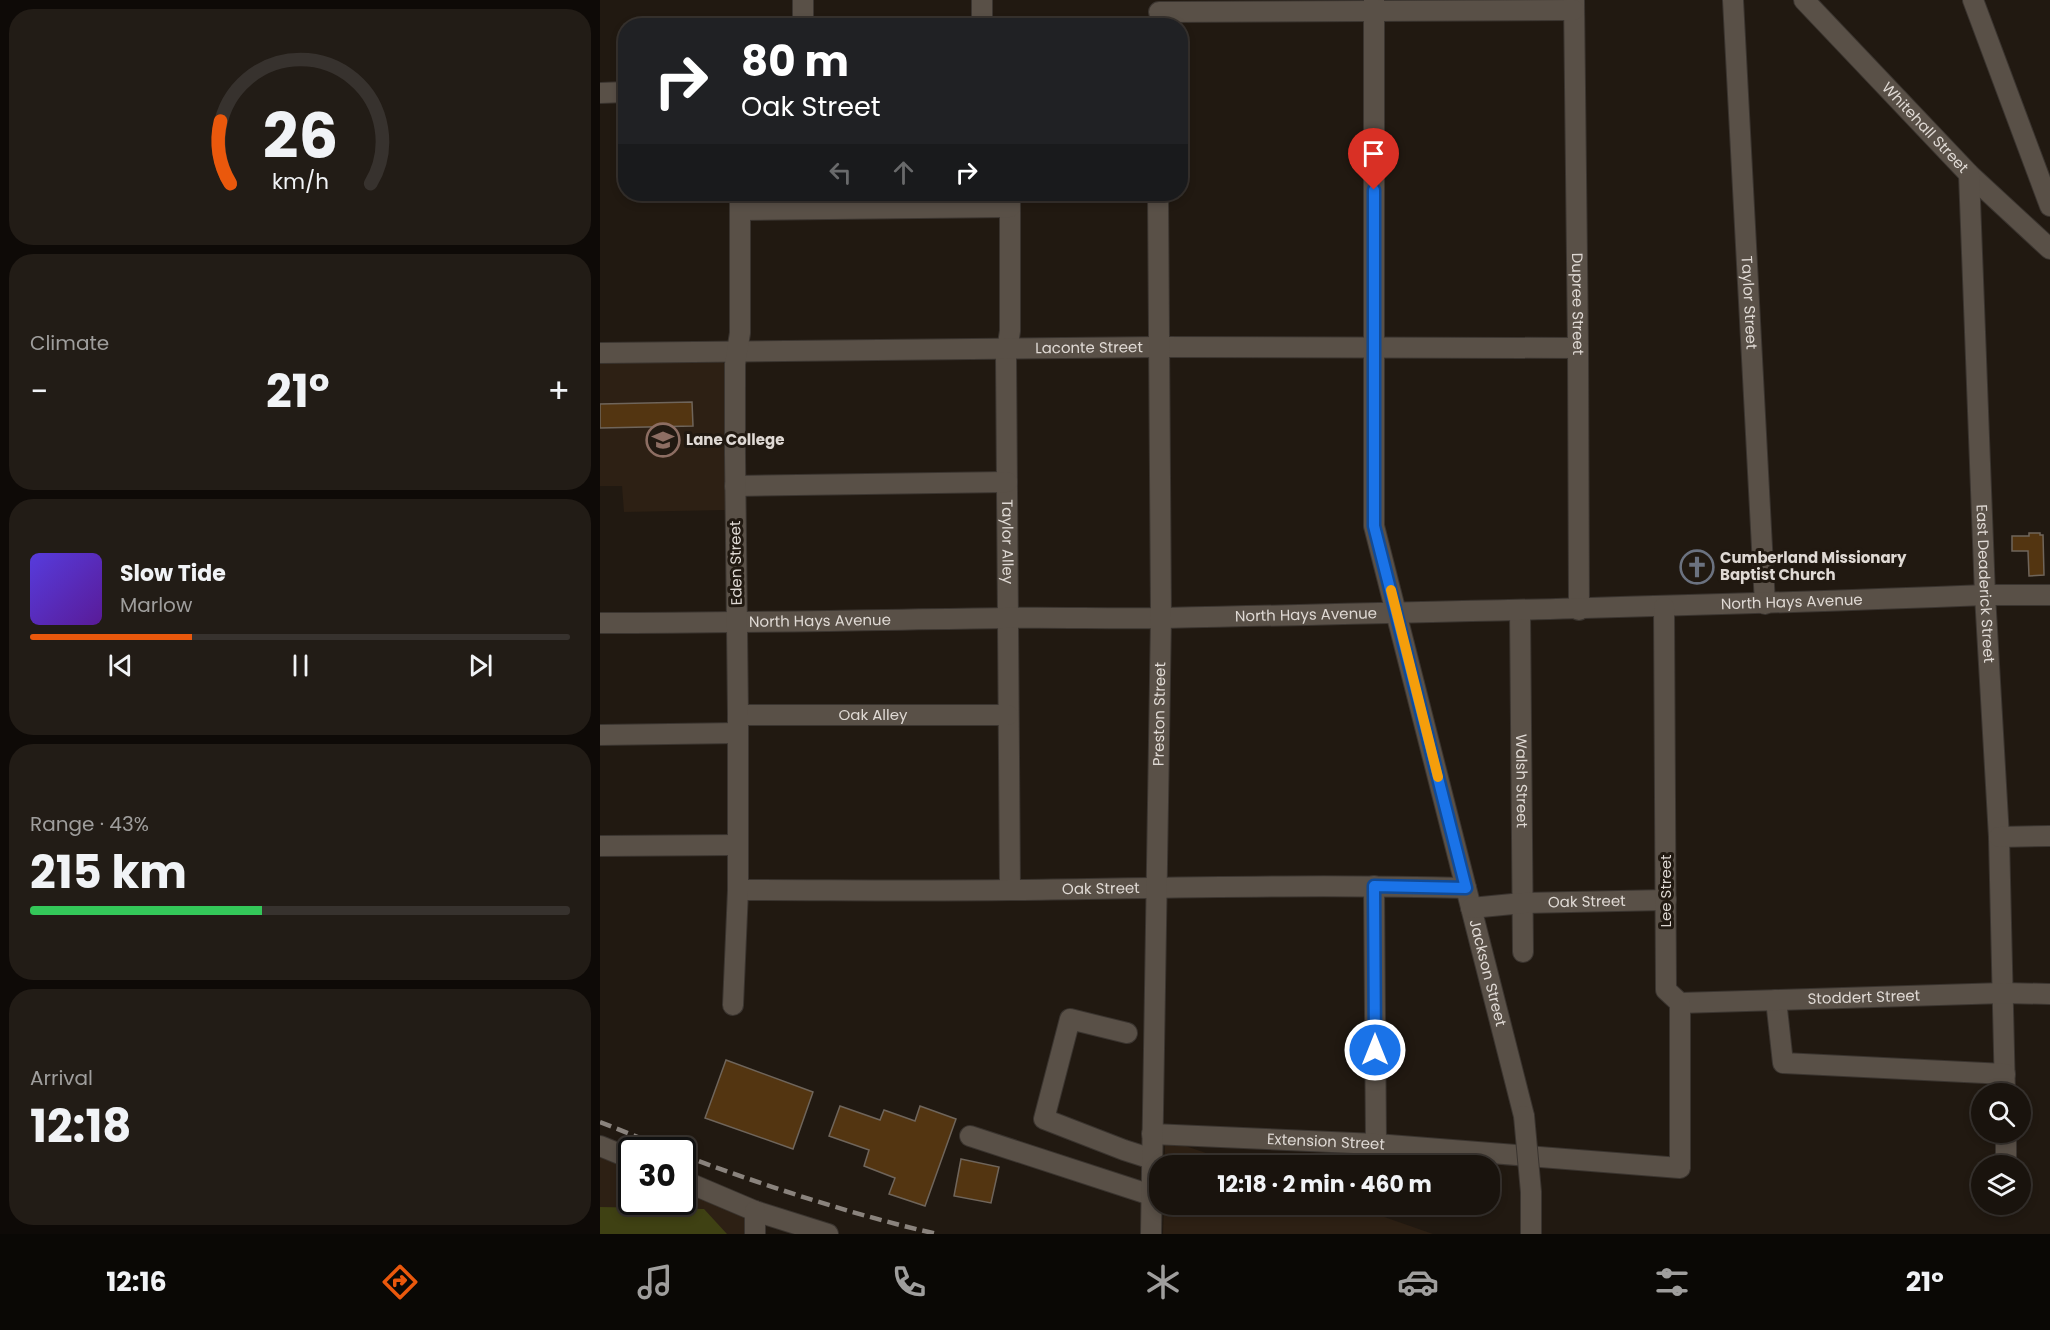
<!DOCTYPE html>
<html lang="en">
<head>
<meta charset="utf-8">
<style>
  :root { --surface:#19130d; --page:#221c16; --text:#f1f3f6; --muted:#9f9e9d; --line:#37322e; --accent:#ea580c }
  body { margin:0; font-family:Poppins,sans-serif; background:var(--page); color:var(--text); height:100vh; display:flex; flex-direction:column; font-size:22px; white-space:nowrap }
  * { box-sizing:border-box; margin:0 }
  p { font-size:20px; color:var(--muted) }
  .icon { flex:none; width:33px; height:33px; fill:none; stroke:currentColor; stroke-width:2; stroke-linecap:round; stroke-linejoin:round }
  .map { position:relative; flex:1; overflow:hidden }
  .sheet { display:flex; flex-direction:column; gap:9px; padding:9px; background:#0e0a07; width:600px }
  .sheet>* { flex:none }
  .hud { position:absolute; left:18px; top:18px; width:570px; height:183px; border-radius:24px; box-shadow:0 3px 9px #0003,0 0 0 2px var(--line); background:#202124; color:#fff; overflow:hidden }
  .fabs { position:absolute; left:1371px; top:1083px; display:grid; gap:12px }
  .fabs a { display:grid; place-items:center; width:60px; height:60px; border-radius:50%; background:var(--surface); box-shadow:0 3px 9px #0003,0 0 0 2px var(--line); font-size:30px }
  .speed { position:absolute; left:18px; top:1137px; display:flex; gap:12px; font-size:30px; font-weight:700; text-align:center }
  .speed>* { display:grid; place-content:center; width:78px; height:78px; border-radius:50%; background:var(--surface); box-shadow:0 3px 9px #0003,0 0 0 2px var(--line); line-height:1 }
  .speed .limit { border:3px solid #111; border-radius:9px; background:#fff; color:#111 }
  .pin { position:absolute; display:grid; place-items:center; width:51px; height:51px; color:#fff; margin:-62px -26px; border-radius:50% 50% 50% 0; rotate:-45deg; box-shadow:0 0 6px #0007 }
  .pin .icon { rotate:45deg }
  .me { position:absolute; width:66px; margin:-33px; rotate:0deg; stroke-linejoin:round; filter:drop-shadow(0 0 4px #0008) }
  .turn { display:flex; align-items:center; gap:21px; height:126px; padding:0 24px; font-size:27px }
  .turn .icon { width:78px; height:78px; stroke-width:2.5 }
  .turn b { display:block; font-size:42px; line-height:51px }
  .lanes { display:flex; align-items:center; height:57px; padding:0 24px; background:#0003; justify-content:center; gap:30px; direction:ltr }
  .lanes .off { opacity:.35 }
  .big { font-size:45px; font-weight:700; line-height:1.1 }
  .sheet .widget { flex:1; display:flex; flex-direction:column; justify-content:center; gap:9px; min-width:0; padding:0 21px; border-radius:24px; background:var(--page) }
  .sheet .dial { align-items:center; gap:0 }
  .dial svg { height:156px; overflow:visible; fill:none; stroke:var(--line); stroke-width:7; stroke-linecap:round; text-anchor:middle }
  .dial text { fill:var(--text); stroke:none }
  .song { display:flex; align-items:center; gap:18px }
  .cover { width:72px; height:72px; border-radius:9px; background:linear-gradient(135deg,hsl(250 70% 55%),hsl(270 70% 35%)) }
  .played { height:6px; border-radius:3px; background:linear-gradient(90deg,var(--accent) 30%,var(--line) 30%) }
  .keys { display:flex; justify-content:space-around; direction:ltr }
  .heat { display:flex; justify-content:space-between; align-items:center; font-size:33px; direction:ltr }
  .charge { height:9px; border-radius:4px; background:linear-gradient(90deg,#34c759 43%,var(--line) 0) }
  .trip { position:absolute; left:549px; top:1155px; width:351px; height:60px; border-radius:24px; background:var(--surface); box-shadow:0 3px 9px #0003,0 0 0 2px var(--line); font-weight:700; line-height:60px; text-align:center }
  .dock { display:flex; height:96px; justify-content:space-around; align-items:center; background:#0a0805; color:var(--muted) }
  .dock .icon { width:42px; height:42px }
  .dock .current { color:var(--accent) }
  .dock b { font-size:27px; color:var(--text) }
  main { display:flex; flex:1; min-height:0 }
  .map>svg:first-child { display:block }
</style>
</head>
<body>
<main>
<section class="sheet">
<div class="widget dial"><svg viewBox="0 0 100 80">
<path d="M14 69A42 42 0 1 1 86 69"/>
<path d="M14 69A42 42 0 0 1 9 37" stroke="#ea580c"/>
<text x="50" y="56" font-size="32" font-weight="700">26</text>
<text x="50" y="72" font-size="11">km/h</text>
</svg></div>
<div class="widget"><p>Climate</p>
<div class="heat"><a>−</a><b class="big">21°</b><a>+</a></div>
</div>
<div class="widget">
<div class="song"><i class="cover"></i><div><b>Slow Tide</b><p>Marlow</p></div></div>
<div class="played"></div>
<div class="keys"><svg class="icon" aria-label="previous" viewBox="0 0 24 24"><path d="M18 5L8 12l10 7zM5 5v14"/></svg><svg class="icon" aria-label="pause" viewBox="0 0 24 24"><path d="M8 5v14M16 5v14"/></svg><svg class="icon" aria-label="next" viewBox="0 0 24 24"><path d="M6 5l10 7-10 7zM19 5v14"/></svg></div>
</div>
<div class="widget"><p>Range · 43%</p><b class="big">215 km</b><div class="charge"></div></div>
<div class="widget"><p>Arrival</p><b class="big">12:18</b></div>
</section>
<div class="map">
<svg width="1450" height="1234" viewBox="0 0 1450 1234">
  <rect width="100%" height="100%" fill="#211911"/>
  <g fill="#2d2014">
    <path d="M122 361 126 367V510L24 512 22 486H0V363Z"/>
    <path d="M565 1139 641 1165 565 1166Z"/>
    <path d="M0 1153 31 1167 32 1202H82L83 1189 142 1212 146 1221 148 1234H0Z"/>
    <path d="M564 1204 750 1205 833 1234H563Z"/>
  </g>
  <path fill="#3f4113" d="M0 1207 104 1209 127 1234H0Z"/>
  <g fill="#533511" stroke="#6f655b" stroke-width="1.5">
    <path d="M92 402 93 426 0 428V404Z"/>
    <path d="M1429 533H1440V535H1443L1444 575 1429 576 1428 551H1412V536H1429Z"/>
    <path d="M126 1060 213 1092 193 1149 105 1118Z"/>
    <path d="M240 1106 280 1120 284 1110 315 1121 320 1106 356 1119 325 1206 289 1194 295 1178 264 1166 269 1150 229 1136Z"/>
    <path d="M361 1159 399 1167 391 1203 354 1196Z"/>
  </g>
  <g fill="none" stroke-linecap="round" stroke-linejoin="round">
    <g stroke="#3a342f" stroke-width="22">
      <g id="minor">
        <path d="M203 0V26"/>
        <path d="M382 0V26"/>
        <path id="s1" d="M774 0V526L924 1116"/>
        <path id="s2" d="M974 0 978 348 979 610"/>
        <path id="s3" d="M1133 0 1165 604"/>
        <path id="s4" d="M1204 0 1369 174 1450 249"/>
        <path d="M1373 0 1450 206"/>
        <path d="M559 12 974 10"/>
        <path d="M0 93 26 92"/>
        <path id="s5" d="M1369 174 1385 595 1399 837 1405 1094"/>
        <path id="s6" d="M410 194V331L406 357 410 890"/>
        <path d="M140 210 410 207"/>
        <path id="s7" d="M0 353 558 347 978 348"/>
        <path d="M135 486 407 482"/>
        <path id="s8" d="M920 611 923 952"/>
        <path id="s9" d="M0 623C135 623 269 620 404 618 457 617 510 619 564 618 838 612 1111 606 1385 595H1450"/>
        <path id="s10" d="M138 715H408"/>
        <path d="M0 735 138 733"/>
        <path d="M1399 837 1450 836"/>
        <path d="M0 846 138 845"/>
        <path d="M774 886 776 1144"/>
        <path id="s11" d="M138 890C229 890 320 891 411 890 562 888 714 884 866 888"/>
        <path id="s12" d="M871 908 923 903 1066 900"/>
        <path d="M1176 1000 1183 1063 1405 1074"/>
        <path id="s13" d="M1080 1003 1404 993 1450 994"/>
        <path d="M133 1005 138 890V715L135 455V364L140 333V194"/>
        <path d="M527 1033 470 1019 444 1119 524 1150 552 1159"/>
        <path d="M1406 1132V1166"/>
        <path id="s14" d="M552 1134 776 1144 1080 1168V1003L1066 990 1064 607"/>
        <path d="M370 1136 551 1195"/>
        <path d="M0 1146 32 1159"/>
        <path d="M82 1180 155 1211 228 1234"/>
        <path d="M155 1234V1211"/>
        <path id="s15" d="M551 1234 561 618 558 194"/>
      </g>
    </g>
    <use href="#minor" stroke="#595047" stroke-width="20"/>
    <g stroke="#8a837d" stroke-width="4.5" stroke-dasharray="12 6" stroke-linecap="butt">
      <path d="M0 1122 70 1150"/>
      <path d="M82 1155C166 1186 250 1214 337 1234"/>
    </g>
    <g stroke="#3a342f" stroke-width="22" stroke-linecap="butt">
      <path id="minor-bridge" d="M924 1116 931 1192V1234"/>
    </g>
    <use href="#minor-bridge" stroke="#595047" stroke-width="20"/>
  </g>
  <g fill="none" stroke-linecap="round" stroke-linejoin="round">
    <g stroke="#114b97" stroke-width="15">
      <path id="route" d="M774 190V526L866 888 774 886 775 1050"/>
    </g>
    <use href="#route" stroke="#1a73e8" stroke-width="10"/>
    <path stroke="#f59e0b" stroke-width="10" d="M791 590 838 777"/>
  </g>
  <defs>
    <g id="university-ring" transform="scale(1.725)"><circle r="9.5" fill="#211911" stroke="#8d6e63" stroke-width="1.5"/><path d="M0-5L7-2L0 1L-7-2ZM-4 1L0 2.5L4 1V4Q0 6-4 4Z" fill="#8d6e63"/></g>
    <g id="church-ring" transform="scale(1.725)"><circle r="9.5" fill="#211911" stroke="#6b7280" stroke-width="1.5"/><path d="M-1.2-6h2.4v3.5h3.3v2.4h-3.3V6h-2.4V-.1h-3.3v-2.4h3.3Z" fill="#6b7280"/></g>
  </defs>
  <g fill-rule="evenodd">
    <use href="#university-ring" x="63" y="440"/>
    <use href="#church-ring" x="1097" y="567"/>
  </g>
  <g text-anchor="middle" stroke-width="6" stroke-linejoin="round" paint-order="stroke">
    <g font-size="15" fill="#dfd9d4" stroke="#211911">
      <text dy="5" stroke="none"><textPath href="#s4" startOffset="176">Whitehall Street</textPath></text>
      <text dy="5" stroke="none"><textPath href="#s3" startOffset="303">Taylor Street</textPath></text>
      <text dy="5" stroke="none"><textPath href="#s2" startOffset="304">Dupree Street</textPath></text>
      <text dy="5" stroke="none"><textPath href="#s7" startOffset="489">Laconte Street</textPath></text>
      <text dy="5" stroke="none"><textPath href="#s6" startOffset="348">Taylor Alley</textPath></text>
      <text transform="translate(136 563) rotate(-91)" y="5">Eden Street</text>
      <text dy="5" stroke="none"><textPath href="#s5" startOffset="410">East Deaderick Street</textPath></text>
      <text dy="5" stroke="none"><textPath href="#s9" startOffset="1192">North Hays Avenue</textPath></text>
      <text dy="5" stroke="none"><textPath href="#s9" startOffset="706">North Hays Avenue</textPath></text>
      <text dy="5" stroke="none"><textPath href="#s9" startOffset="220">North Hays Avenue</textPath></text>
      <text dy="5" stroke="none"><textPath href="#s15" startOffset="520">Preston Street</textPath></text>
      <text dy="5" stroke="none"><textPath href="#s10" startOffset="135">Oak Alley</textPath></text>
      <text dy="5" stroke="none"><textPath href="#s8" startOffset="170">Walsh Street</textPath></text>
      <text dy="5" stroke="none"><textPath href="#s11" startOffset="363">Oak Street</textPath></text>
      <text transform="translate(1066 891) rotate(-90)" y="5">Lee Street</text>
      <text dy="5" stroke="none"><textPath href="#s12" startOffset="116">Oak Street</textPath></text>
      <text dy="5" stroke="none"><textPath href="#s1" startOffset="987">Jackson Street</textPath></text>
      <text dy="5" stroke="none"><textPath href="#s13" startOffset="184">Stoddert Street</textPath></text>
      <text dy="5" stroke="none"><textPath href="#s14" startOffset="174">Extension Street</textPath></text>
    </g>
    <g font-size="15" font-weight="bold" fill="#dfd9d4" stroke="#211911" text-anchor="start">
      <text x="86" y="445">Lane College</text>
      <text x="1120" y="563">Cumberland Missionary<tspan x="1120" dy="17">Baptist Church</tspan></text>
    </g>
  </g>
</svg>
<div class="fabs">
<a><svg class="icon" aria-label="search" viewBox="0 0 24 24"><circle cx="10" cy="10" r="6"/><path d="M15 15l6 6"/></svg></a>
<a><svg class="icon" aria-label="layers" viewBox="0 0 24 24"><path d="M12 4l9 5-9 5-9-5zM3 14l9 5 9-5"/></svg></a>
</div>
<div class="speed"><div class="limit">30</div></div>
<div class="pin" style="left:774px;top:190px;background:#d93025"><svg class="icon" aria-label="arrive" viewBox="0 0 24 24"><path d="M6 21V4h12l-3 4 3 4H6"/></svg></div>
<svg class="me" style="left:775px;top:1050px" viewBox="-20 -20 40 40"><circle r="17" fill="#1a73e8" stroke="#fff" stroke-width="3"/><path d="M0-11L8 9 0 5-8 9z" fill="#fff"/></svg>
<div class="trip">12:18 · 2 min · 460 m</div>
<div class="hud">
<div class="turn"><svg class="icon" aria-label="right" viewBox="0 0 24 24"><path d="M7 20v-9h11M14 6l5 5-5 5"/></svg><div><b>80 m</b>Oak Street</div></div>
<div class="lanes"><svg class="icon off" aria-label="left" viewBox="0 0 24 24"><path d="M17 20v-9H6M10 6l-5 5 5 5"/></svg><svg class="icon off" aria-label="ahead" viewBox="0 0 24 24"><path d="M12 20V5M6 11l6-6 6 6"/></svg><svg class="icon" aria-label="right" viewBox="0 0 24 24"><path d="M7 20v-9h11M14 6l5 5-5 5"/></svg></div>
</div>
</div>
</main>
<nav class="dock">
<b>12:16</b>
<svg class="icon current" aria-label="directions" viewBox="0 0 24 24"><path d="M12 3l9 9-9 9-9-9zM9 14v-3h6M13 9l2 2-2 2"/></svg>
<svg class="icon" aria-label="music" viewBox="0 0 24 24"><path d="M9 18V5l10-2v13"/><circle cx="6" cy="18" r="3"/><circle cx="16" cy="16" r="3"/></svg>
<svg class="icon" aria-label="phone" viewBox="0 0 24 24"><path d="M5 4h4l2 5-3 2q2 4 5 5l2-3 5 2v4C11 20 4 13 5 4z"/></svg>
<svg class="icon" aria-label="climate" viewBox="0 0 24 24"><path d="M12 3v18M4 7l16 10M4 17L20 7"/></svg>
<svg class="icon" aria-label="car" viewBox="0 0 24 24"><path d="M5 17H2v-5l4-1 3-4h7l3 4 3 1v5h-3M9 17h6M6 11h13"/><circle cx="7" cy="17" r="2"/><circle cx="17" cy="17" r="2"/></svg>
<svg class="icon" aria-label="filters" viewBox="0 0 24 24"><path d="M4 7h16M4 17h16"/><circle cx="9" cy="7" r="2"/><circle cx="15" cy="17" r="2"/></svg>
<b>21°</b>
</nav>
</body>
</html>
